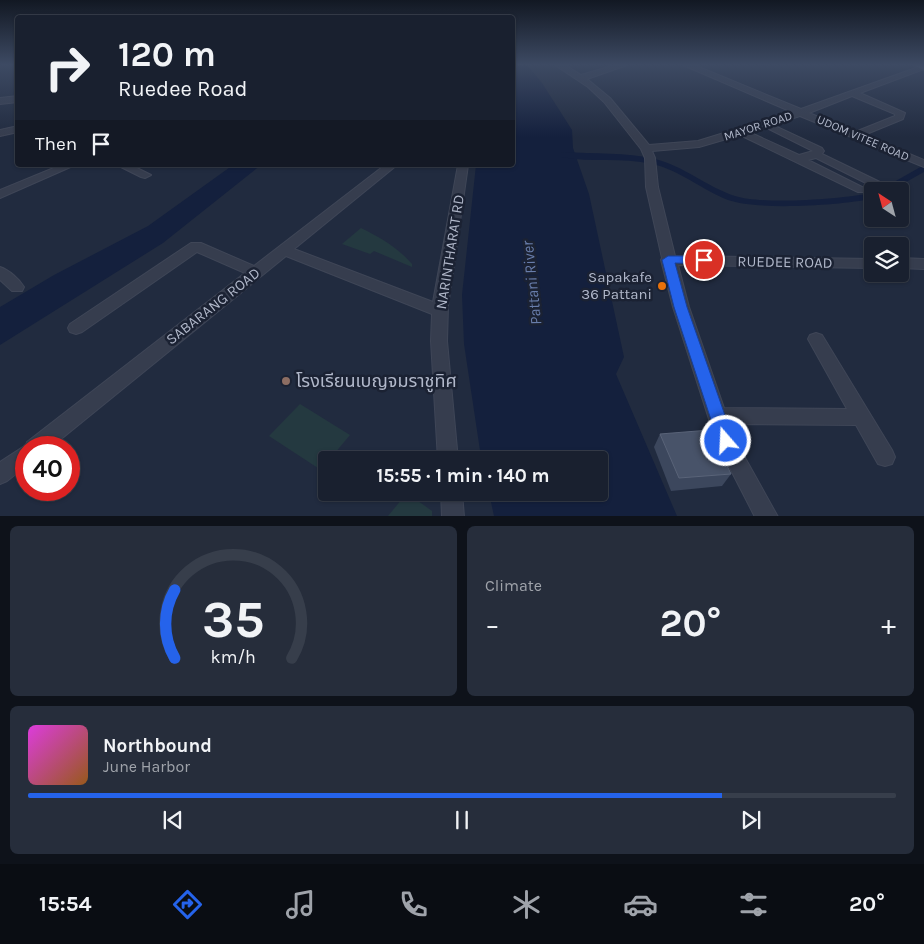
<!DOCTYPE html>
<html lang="en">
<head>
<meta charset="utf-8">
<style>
  :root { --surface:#19202f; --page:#262d3b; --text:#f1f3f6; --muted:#9fa3aa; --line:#373e4b; --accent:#2563eb }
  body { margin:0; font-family:Karla,"Noto Sans Thai",sans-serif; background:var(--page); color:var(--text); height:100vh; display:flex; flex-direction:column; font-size:19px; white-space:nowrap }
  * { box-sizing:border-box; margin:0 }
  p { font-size:16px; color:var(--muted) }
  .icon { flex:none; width:28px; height:28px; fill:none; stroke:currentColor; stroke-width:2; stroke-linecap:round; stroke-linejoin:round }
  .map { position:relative; height:516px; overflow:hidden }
  .side { display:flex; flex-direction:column; gap:10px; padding:10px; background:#0e121a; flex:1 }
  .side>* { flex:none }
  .hud { position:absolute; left:15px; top:15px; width:500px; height:152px; border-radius:5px; box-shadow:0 1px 4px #0004,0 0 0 1px var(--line); background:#19202f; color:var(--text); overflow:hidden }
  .needle { width:32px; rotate:324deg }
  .fabs { position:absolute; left:864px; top:182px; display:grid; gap:10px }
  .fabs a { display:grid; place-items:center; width:45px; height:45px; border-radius:5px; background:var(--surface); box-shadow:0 1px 4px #0004,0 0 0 1px var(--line); font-size:25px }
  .speed { position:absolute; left:15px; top:436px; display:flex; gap:10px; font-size:25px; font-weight:700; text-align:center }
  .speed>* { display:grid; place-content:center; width:65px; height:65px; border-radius:50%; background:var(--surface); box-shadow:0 1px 4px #0004,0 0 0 1px var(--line); line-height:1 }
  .speed .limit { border:8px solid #d22; background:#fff; color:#111 }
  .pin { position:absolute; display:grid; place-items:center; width:42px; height:42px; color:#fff; margin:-21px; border:2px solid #fff; border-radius:50%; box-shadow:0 1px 5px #0007 }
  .me { position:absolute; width:55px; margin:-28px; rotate:341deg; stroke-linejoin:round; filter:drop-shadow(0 0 4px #0008) }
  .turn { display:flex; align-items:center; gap:18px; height:105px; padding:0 20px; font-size:22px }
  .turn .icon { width:65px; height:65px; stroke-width:2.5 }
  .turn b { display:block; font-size:35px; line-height:42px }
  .then { display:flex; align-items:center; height:48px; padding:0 20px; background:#0003; gap:10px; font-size:19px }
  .big { font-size:38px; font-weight:700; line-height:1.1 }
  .side .widget { flex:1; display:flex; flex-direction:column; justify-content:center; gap:8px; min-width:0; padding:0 18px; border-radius:8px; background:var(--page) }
  .side .dial { align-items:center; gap:0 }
  .dial svg { height:130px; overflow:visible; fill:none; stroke:var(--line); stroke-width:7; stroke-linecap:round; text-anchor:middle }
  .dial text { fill:var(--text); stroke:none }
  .song { display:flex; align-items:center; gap:15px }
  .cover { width:60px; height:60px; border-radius:8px; background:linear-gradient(135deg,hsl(300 70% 55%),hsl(30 70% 35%)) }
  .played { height:5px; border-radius:2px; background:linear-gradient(90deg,var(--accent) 80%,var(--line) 80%) }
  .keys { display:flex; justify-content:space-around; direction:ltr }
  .heat { display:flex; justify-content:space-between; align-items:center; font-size:28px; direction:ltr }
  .side .tiles { flex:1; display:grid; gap:10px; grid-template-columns:1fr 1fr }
  .widget:last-child { grid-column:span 2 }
  .trip { position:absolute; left:318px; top:451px; width:290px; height:50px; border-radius:5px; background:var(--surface); box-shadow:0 1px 4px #0004,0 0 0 1px var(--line); font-weight:700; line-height:50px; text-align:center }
  .tab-bar { display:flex; height:80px; justify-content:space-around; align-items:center; background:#0a0d13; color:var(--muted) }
  .tab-bar .icon { width:35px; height:35px }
  .tab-bar .current { color:var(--accent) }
  .tab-bar b { font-size:22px; color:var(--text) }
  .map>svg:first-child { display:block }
</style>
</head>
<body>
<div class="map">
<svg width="924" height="517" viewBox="0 0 924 517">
  <rect width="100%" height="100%" fill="#212b3f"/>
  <g fill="#243940">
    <path d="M361 228C381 238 397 247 412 264V267L374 251 370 254 342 244Z"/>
    <path d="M300 404 350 435 329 460H326V464L321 470 269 436Z"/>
    <path d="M407 493 432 511V516H388Z"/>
  </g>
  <g fill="#14203d">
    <path d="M513 65H527L542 83 572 130 573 148 589 194 624 357 616 374 677 516H494L489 493 599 492V460H482L481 457 464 344 462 295 476 165H512Z"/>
    <path d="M233 165H261L163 243 0 345V307L54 275 148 226Z"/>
  </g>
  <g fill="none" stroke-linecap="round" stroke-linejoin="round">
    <g fill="#14203d" fill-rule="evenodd">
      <path d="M564 152C594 154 626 152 655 159 684 166 707 187 735 196 764 205 841 199 872 193V199C839 205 760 211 728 200 702 190 680 170 652 164 622 157 591 163 561 157V153Z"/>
      <path d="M924 165V172L890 191H878Z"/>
    </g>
    <g stroke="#3f4657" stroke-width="2">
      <g id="minor">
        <path d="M555 65H565L581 75 615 65H627L587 79 610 98 649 145 698 141 792 112 683 65H694L801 109 924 65V69L860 93 905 113 903 119 864 135 924 160V167L800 116 749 132 799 155 813 151 769 129 774 126 777 127 822 148 824 151 822 154 886 185 888 187 886 189H878L816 158 808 160 868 190 866 192H858L740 135 699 147 652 151 655 158 658 187 675 256 872 259V268L678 265 689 307 724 408 847 409 808 339 810 335 816 333 822 335 892 450 895 457 892 464 885 466 878 464 856 425 730 424 734 438 778 517H755L716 441 673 307 661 260 662 258 646 187 645 158 641 149 604 102 588 87ZM852 96 895 114V116L855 132 809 113Z"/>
        <path d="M18 96V102L0 104V98Z"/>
        <path d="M18 126V132L0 136V130Z"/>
        <path d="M61 165H75L0 198V190Z"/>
        <path d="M117 165H131L151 175 145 178 141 177Z"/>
        <path d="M385 165H397L294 249 433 302 458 165H468L448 306 447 341 458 460H438L431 341 432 314 286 256 50 448H26V466L7 481 0 484V462L26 445 27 442 245 273 197 252 82 332 76 334 70 332 68 328 70 324 191 243H201L254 266Z"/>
        <path d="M900 258 924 259V269L900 268Z"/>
        <path d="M0 267C9 270 19 279 24 287L22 291H12L0 280Z"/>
        <path d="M441 492H462L464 517H442Z"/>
      </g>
    </g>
    <g stroke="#3f4657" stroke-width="2">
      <path id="major" d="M913 65H924V70Z"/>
    </g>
    <use href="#minor" fill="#363d4e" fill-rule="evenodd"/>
    <use href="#major" fill="#535c6f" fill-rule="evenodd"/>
  </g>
  <path fill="#3c475d" d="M660 434 731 474 722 486 671 491 654 447Z"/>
  <path fill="#485369" stroke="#596378" d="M710 430 731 474 679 478 660 434Z"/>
  <linearGradient id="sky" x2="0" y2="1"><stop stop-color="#121823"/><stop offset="0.47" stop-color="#3d4a63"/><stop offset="1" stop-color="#3d4a63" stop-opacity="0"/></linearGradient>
  <rect width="924" height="137" fill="url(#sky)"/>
  <path fill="#2563eb" stroke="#184099" d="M668 256H704L710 260 704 264 675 263 687 307 734 441 732 447 726 449 721 447 718 441 674 307 662 260Z"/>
  <circle fill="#e8710a" stroke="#1b2233" stroke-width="2" cx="662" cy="286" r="5"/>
  <circle fill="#8d6e63" stroke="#1b2233" stroke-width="2" cx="286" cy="381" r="5"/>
  <g text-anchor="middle" stroke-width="5" stroke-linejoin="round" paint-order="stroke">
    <g font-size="12" fill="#b1b8ca" stroke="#1b2233">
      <text transform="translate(758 126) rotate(-18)" y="4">MAYOR ROAD</text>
      <text transform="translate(863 138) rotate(23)" y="4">UDOM VITEE ROAD</text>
    </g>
    <g font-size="15" fill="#b1b8ca" stroke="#1b2233">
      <text transform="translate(450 252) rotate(-81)" y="5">NARINTHARAT RD</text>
      <text transform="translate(785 262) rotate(1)" y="5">RUEDEE ROAD</text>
      <text transform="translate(213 306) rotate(-38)" y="5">SABARANG ROAD</text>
    </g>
    <g font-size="15" fill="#b1b8ca" stroke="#1b2233" text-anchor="end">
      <text x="652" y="282">Sapakafe<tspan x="652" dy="17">36 Pattani</tspan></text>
    </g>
    <g font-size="16" font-style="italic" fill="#687dab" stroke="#1b2233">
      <text transform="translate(531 283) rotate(-96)" y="6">Pattani River</text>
    </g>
    <g font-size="18" fill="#b1b8ca" stroke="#1b2233" text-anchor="start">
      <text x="296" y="387">โรงเรียนเบญจมราชูทิศ</text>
    </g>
  </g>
</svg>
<div class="fabs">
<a><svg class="needle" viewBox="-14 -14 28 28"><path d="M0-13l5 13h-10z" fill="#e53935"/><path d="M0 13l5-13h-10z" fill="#9fa3aa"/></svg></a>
<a><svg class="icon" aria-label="layers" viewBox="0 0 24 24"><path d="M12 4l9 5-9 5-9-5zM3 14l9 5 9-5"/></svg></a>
</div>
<div class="speed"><div class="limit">40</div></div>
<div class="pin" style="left:704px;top:260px;background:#d93025"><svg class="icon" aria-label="arrive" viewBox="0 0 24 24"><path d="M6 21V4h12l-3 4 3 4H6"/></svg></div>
<svg class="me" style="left:726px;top:441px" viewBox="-20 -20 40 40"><circle r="17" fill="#2563eb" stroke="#fff" stroke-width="3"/><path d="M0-11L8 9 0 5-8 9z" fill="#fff"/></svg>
<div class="trip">15:55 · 1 min · 140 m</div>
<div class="hud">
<div class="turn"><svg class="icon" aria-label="right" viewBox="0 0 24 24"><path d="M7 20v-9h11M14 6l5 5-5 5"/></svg><div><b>120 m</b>Ruedee Road</div></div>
<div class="then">Then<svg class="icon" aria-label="arrive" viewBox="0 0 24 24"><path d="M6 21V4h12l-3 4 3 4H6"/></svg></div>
</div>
</div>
<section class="side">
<div class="tiles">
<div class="widget dial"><svg viewBox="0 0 100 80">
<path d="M14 69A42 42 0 1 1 86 69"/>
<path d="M14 69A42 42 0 0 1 14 27" stroke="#2563eb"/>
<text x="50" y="56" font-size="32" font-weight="700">35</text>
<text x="50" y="72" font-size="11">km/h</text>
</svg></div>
<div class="widget"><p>Climate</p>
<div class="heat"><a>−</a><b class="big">20°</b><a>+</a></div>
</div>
<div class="widget">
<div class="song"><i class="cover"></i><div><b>Northbound</b><p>June Harbor</p></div></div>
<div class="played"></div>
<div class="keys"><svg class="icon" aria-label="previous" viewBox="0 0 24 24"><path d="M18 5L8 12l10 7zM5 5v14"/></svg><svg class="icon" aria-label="pause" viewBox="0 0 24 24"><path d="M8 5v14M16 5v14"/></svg><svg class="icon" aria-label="next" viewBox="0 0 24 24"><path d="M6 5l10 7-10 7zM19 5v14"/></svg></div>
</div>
</div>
</section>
<nav class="tab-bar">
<b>15:54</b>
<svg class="icon current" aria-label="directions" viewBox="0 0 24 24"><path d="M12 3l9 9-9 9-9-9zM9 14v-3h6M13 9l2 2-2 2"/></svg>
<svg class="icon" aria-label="music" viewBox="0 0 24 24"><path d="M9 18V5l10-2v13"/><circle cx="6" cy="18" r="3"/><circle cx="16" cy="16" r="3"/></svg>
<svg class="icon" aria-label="phone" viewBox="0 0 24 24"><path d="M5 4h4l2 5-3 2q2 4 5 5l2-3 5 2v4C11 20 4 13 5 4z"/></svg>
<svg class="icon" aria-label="climate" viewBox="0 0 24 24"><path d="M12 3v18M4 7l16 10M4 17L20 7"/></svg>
<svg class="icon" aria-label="car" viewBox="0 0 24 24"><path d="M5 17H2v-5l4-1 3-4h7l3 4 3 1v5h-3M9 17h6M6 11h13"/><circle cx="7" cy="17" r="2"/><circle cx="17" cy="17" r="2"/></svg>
<svg class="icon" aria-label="filters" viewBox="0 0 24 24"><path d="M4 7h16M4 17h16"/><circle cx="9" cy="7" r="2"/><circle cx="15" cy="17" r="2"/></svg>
<b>20°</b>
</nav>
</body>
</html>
